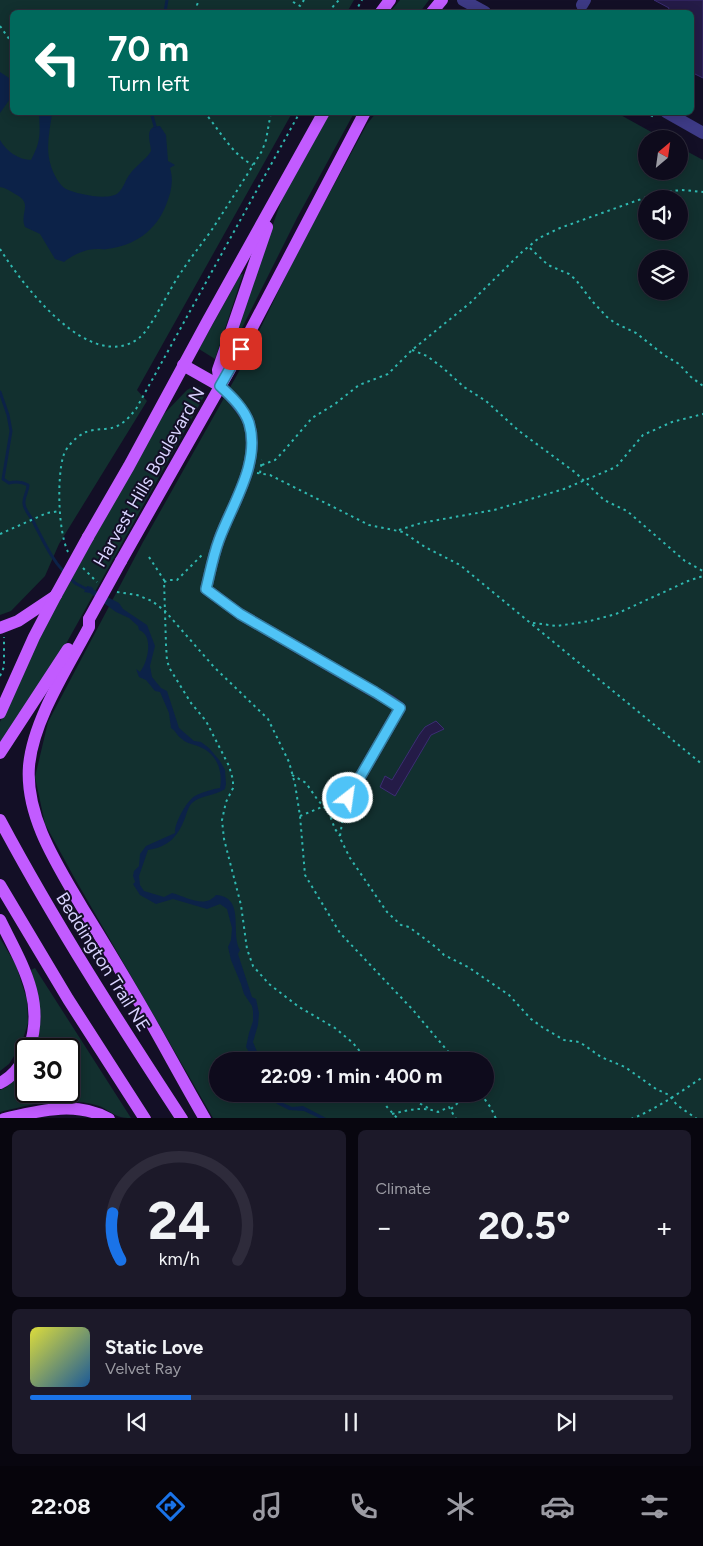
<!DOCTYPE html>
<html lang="en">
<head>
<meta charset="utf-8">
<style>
  :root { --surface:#0e0b1c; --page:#1c1929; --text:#f1f3f6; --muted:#9b9ba3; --line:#2e2b3b; --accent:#1a73e8 }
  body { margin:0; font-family:Figtree,sans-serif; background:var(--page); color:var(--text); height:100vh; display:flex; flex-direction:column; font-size:19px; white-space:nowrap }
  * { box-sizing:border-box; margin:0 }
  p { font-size:16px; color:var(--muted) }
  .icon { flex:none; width:28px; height:28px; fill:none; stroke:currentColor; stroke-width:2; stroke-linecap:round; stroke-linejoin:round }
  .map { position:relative; height:1118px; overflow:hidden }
  .sheet { display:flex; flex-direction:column; gap:12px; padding:12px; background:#08060f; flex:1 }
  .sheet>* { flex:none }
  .guide { position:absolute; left:10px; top:10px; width:684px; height:105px; border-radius:8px; box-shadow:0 2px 12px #0003,0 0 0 1px var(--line); background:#00695c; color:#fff; overflow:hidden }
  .needle { width:32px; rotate:29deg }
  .fabs { position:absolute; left:638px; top:130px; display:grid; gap:10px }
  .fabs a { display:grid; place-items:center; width:50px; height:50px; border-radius:50%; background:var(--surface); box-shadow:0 2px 12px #0003,0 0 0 1px var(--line); font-size:25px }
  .speed { position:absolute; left:15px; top:1038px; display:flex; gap:10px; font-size:25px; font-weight:700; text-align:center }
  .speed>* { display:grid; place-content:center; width:65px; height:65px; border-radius:50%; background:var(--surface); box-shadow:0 2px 12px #0003,0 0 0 1px var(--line); line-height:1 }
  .speed .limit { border:2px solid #111; border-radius:8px; background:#fff; color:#111 }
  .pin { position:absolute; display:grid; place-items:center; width:42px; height:42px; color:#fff; margin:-21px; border-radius:10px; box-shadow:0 2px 8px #0006 }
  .me { position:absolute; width:55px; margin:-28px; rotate:30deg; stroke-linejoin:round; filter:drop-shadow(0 0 4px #0008) }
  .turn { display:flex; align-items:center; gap:18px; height:105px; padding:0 15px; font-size:22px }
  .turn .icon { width:65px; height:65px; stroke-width:2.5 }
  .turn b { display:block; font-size:35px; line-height:42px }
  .big { font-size:38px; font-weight:700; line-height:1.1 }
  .sheet .card { flex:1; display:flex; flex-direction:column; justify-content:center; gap:8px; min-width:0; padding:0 18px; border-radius:8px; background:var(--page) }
  .sheet .dial { align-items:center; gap:0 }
  .dial svg { height:130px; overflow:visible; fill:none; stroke:var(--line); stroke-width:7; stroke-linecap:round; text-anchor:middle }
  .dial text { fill:var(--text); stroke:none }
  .song { display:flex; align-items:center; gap:15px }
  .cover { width:60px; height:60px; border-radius:8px; background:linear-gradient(135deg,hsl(60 70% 55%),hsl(210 70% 35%)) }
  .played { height:5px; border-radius:2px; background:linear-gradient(90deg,var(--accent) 25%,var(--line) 25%) }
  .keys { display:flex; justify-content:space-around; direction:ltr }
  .heat { display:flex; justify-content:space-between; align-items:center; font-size:28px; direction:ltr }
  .sheet .tiles { flex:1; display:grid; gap:12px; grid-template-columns:1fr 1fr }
  .card:last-child { grid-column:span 2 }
  .trip { position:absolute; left:209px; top:1052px; width:285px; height:50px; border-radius:25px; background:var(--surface); box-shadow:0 2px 12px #0003,0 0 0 1px var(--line); font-weight:700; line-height:50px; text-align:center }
  .dock { display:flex; height:80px; justify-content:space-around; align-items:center; background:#06040b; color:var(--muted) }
  .dock .icon { width:35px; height:35px }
  .dock .active { color:var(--accent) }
  .dock b { font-size:22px; color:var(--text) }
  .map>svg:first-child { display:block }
</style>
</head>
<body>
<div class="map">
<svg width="703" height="1119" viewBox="0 0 703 1119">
  <rect width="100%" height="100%" fill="#130f26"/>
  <g fill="#12302f" fill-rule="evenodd">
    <path d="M0 0H354L347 12H12V112L292 113 137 390 147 401 59 544 45 576 11 611 0 615Z"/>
    <path d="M400 0H429L420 12H390Z"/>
    <path d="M330 113H354L297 218 235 342 232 340 283 196Z"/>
    <path d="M376 113H617L664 139H646V171H679V147L703 160V1118H213L75 879 45 824 35 777 48 722 143 542 242 366 298 251 367 124ZM646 199H679V231H646ZM646 259H679V291H646ZM218 1061H485V1094H218Z"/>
    <path d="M243 274 215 359 199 349 240 275Z"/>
    <path d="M194 386 199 387 206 393 43 685 0 746V722L41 633 163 415 187 390Z"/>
    <path d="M0 938 16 965 27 1000 28 1023 21 1045 9 1064 0 1071Z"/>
    <path d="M35 968 131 1118C114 1118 113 1112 99 1106 67 1095 31 1104 0 1112V1090L7 1087 26 1065V1091H69V1049H34C45 1025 39 994 31 970Z"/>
  </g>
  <g fill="#0c2248">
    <path d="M0 72 12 80V96L0 113Z"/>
    <path d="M39 113H52C50 130 45 148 51 166 53 173 59 185 66 189 76 194 109 201 118 193 124 188 125 180 130 174 136 165 146 160 151 151 150 140 144 126 160 126L166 135 168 161 175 165 170 168C174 181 171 193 166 205 156 231 134 246 107 249 105 250 102 249 100 249 87 248 74 254 64 262L55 259 40 234 25 227C19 213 34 203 15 194 10 191 6 188 0 187V140C6 151 19 160 31 160 41 141 40 135 39 113Z"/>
    <path d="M87 586 92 587 94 590 119 603 123 609 147 625 155 646 150 666 152 677 161 688 167 691 179 728 194 741 201 742 209 748 220 761 225 770 226 784 225 789C215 796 200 795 192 803 188 807 187 813 185 818 178 836 169 847 148 850L139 876 140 885 144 891 164 897 172 893C187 897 204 909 216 895 246 897 230 933 240 950L238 954 252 997 256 999 259 1013 258 1025 253 1042 261 1061H252V1057L246 1047 249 1033 253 1021V1011L252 1006 244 994 241 984 231 960 228 947 231 940 232 928 227 909 220 904 207 909 173 899 156 904 140 895 133 884 135 882 133 876 134 871 139 866 140 854 146 846 175 833C174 824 187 800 195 796 202 792 213 789 220 788 223 771 217 754 200 747 194 744 187 744 182 739 177 736 176 731 171 728L169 713 160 692 155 691 146 680 139 677 136 669 140 672C148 662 154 635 139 630L138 626 129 618 116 612 90 593 84 592Z"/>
    <path d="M270 1094H276L283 1103 292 1107 303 1106 326 1118H319L304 1111 289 1110 277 1104Z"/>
  </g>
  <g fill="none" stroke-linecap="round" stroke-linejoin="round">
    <g stroke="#0c2248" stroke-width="3">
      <path d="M165 12 167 0"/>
      <path d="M151 112 155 126"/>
      <path d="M0 392 8 415 11 431 3 479 9 483C16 481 21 481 28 485 28 492 23 497 24 504 25 512 32 517 35 525 44 542 51 558 64 572"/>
      <path d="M69 577 75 583 88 590"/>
    </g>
  </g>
  <g fill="#241b47" stroke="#3b2d73">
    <path d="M654 0H703V78L691 72V12H667L669 8Z"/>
    <path d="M436 721 444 729 431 735 395 796 380 787 385 776 392 780 419 735 425 727Z"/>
  </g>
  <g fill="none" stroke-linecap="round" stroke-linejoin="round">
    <g stroke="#2fb8b0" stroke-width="2" stroke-dasharray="2.5 4" stroke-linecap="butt">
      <path d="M293 2 300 6 304 0"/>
      <path d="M197 12V5L199 0"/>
      <path d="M328 12 339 0"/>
      <path d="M355 12 362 0"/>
      <path d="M0 26 12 43"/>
      <path d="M204 112C220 130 231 154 253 165"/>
      <path d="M645 112 656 118"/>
      <path d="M530 248 548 265 569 274 576 280 592 301 607 317 615 323 636 333 664 355 679 364 691 377 703 386"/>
      <path d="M0 249C22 284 90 375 139 338 152 328 170 287 182 271 191 257 201 245 211 231 228 205 245 178 262 151L266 140 271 112"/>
      <path d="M412 350 427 356 443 368 464 387 486 401 519 431 576 473 604 500 627 511 685 561 703 571"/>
      <path d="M262 465 275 460 282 453 312 418 335 404 359 385 388 374 412 350 470 303 522 252 539 238 560 228 661 192 682 190 703 192"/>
      <path d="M257 473 270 475 369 525 403 532 425 547 460 565 703 765"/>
      <path d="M260 473 262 460"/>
      <path d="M399 530 421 523 494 510 564 489 616 467 643 435 672 422 703 414"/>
      <path d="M0 534 47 513 60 511"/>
      <path d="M68 552C58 531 57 479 63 457 66 446 77 436 86 432 92 430 99 429 105 429 120 428 127 420 136 409L300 112"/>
      <path d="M149 557 164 580 166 645 167 661 170 669 191 703 206 721 229 766 233 780V788L226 802 222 820 224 839 241 905 247 949 253 966 269 984 299 1007 335 1028 353 1043 368 1061"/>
      <path d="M83 568 97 582"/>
      <path d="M164 582 169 580H177L203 554"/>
      <path d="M117 592 137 595 152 601 165 611 214 667 268 719 289 762 295 784 300 816 305 875 340 933 413 1010 456 1061"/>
      <path d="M533 623 557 626 590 621 616 614 688 581 703 576"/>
      <path d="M0 676 4 667V637"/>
      <path d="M292 775 306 783 317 799 329 813 335 829 340 836"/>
      <path d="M348 809 343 817 340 836 341 840 350 858 387 912 401 925 409 927 437 948 444 955 468 967 509 995 531 1019 542 1027 564 1040 579 1042 584 1045 601 1057 625 1067 656 1089 669 1095 677 1105 697 1119"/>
      <path d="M300 816 322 807 337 796"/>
      <path d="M381 1094 387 1107 398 1119"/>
      <path d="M403 1094 428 1108"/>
      <path d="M481 1094 491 1108 496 1119"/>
      <path d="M451 1109 461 1100 473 1094"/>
      <path d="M392 1114C408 1110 422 1106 438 1112L449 1107 456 1119"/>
      <path d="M631 1119C657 1109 680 1092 703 1077"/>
    </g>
    <g stroke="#3d3a85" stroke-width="12">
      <path d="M463 0 485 12"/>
      <path d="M582 5 585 0"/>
      <path d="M666 112 703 133"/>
      <path d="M220 386C231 396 244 409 249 423 261 463 232 504 219 540 213 556 210 573 206 589L240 614 390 701 400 708 348 798"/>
    </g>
    <g stroke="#c25bff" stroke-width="12">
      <path d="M381 12 390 0"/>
      <path d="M432 12 442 0"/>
      <path d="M183 365 220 386"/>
      <path d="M220 386 218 370 267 227"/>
      <path d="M88 537 129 466 207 322 324 112"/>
      <path d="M121 561 234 362 365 112"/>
      <path d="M89 619V627C68 667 33 720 29 766 25 817 58 866 83 909 100 936 116 963 132 990 157 1032 180 1076 205 1119"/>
      <path d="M0 628 18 621 54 597"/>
      <path d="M0 713 34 637 56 595"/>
      <path d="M0 753 68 649"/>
      <path d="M0 820C55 923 118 1021 182 1119"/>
      <path d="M0 885 68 999 145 1119"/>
      <path d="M0 920C21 963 46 1000 29 1049"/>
      <path d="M0 1083C11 1078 21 1066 26 1055"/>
      <path d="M4 1119C38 1111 76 1100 109 1119"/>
    </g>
    <g stroke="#c25bff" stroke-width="12">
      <path d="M56 595 88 537"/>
      <path d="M89 619 121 561"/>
    </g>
  </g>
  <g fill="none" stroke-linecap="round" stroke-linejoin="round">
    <g stroke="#337fa1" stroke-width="12">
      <path id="route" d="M241 349 220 386C231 396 244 408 249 423 261 463 232 504 219 540 213 556 210 573 206 589L240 614 375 692 400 708 348 798"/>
    </g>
    <use href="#route" stroke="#4fc3f7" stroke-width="9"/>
  </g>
  <g text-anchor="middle" stroke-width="4" stroke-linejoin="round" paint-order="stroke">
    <g font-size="18" fill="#d9d4ff" stroke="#130f26">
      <text transform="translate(149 477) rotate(-60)" y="6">Harvest Hills Boulevard N</text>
      <text transform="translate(103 962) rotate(58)" y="6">Beddington Trail NE</text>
    </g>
  </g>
</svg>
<div class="fabs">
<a><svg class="needle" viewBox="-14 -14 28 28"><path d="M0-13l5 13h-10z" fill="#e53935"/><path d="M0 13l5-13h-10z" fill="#9b9ba3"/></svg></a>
<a><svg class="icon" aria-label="sound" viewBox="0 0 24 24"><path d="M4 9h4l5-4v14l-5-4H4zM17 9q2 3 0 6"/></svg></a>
<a><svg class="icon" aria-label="layers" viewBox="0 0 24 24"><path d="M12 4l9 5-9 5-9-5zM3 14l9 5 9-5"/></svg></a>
</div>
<div class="speed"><div class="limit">30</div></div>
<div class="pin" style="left:241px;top:349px;background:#d93025"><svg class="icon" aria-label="arrive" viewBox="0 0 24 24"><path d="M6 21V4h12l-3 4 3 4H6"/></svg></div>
<svg class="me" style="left:348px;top:798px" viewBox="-20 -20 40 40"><circle r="17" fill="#4fc3f7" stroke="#fff" stroke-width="3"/><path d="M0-11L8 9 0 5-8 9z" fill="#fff"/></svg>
<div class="trip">22:09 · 1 min · 400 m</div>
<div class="guide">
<div class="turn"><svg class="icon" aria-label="left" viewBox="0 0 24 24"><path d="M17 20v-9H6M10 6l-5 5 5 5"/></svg><div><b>70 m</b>Turn left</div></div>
</div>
</div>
<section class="sheet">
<div class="tiles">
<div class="card dial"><svg viewBox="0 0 100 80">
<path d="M14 69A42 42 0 1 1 86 69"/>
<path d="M14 69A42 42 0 0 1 9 40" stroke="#1a73e8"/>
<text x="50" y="56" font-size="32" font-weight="700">24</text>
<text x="50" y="72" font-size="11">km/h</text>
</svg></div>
<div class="card"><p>Climate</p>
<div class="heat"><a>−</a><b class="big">20.5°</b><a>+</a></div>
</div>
<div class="card">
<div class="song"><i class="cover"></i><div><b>Static Love</b><p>Velvet Ray</p></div></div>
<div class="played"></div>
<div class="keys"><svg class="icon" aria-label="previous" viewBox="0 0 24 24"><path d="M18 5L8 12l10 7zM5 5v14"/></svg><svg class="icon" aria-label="pause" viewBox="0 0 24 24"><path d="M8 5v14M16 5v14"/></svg><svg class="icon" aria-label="next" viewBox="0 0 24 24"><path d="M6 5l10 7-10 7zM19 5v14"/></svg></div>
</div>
</div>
</section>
<nav class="dock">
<b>22:08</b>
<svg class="icon active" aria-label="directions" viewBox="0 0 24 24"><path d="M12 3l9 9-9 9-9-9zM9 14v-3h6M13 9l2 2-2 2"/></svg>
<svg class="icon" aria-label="music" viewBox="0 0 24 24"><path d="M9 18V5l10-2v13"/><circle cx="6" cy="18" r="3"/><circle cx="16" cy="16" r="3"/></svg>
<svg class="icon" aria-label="phone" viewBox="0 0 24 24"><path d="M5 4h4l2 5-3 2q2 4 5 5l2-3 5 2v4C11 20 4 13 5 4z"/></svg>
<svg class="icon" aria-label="climate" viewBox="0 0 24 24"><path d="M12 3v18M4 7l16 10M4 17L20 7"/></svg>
<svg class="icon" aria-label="car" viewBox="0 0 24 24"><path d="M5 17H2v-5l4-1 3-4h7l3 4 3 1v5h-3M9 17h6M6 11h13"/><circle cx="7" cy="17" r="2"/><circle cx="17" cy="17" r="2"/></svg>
<svg class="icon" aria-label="filters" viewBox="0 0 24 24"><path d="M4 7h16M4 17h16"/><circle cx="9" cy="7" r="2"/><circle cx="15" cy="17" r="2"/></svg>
</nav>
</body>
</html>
